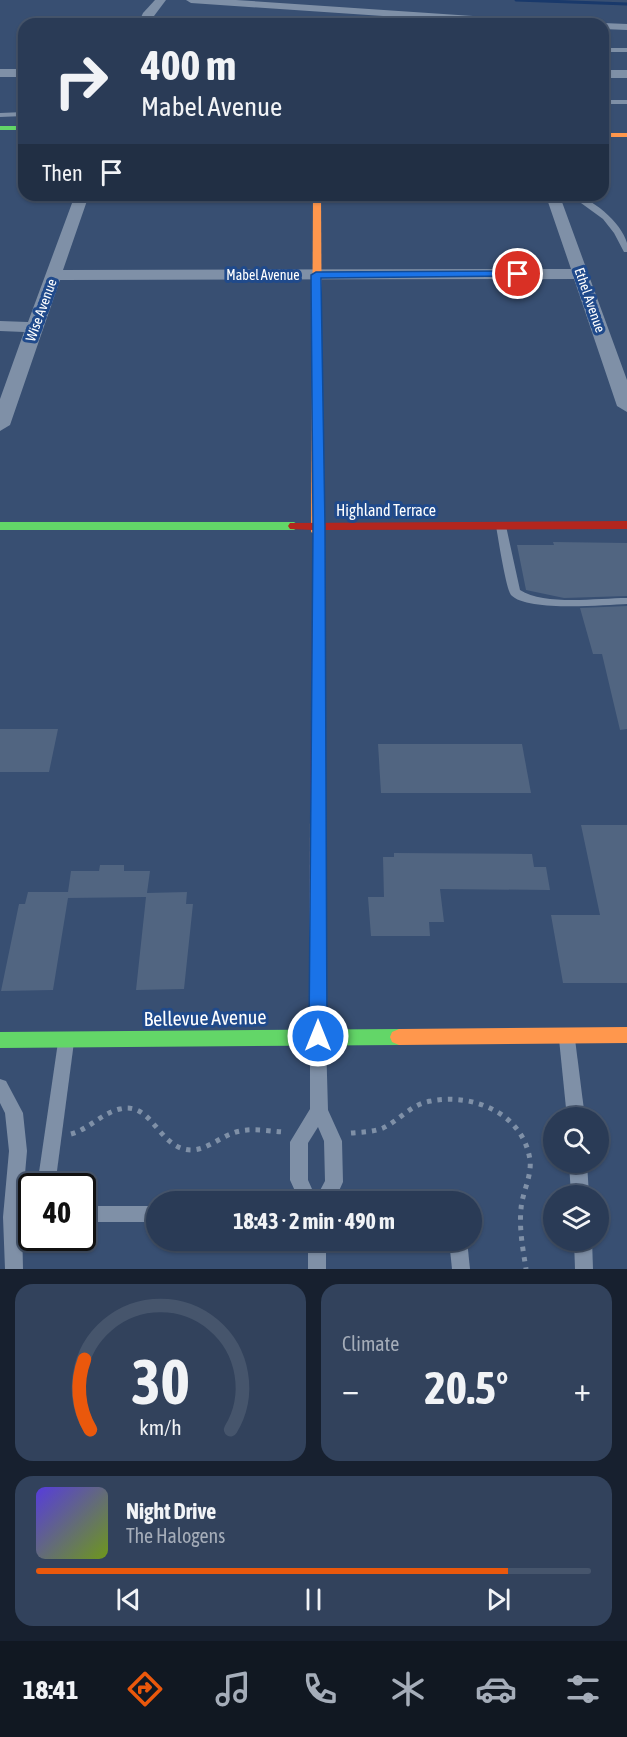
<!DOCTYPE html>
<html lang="en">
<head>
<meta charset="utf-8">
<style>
  :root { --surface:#2a3b56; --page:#32425c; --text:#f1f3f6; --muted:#a5adb9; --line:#46556c; --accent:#ea580c }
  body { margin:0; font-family:"Asap Condensed",sans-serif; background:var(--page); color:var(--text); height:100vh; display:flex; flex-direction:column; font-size:22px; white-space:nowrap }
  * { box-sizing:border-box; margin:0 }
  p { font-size:20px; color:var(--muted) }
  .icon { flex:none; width:33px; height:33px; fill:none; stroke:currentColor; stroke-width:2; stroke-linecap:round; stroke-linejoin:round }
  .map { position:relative; height:1269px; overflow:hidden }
  .side { display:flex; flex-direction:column; gap:15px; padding:15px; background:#17202f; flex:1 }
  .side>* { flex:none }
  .guide { position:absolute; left:18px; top:18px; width:591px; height:183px; border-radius:18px; box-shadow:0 2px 4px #0004,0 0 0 2px var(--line); background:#2a3b56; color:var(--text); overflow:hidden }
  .controls { position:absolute; left:543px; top:1107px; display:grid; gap:12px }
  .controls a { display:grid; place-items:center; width:66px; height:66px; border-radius:50%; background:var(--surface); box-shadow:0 2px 4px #0004,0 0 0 2px var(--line); font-size:30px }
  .speed { position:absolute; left:18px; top:1173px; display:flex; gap:12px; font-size:30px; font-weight:700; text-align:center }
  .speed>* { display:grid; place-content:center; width:78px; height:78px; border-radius:50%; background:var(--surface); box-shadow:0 2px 4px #0004,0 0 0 2px var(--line); line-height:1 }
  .speed .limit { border:3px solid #111; border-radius:9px; background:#fff; color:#111 }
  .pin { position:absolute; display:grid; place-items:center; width:51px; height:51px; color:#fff; margin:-26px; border:3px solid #fff; border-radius:50%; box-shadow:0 2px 6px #0007 }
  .me { position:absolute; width:66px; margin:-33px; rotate:0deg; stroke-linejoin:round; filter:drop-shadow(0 0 4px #0008) }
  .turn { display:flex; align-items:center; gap:21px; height:126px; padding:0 24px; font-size:27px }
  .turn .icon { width:78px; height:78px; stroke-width:2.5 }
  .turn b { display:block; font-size:42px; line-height:51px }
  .then { display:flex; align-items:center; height:57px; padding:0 24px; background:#0003; gap:12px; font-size:22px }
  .big { font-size:45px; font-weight:700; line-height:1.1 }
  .side .card { flex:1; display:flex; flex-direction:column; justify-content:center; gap:9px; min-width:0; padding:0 21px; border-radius:18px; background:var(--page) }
  .side .dial { align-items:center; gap:0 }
  .dial svg { height:156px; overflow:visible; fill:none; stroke:var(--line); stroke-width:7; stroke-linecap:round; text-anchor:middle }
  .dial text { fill:var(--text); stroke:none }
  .song { display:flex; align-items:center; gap:18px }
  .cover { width:72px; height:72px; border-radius:9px; background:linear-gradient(135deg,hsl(250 70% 55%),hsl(80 70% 35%)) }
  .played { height:6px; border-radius:3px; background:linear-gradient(90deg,var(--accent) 85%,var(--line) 85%) }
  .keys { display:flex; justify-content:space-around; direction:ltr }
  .heat { display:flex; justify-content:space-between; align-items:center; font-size:33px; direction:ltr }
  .side .tiles { flex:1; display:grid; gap:15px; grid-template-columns:1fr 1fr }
  .card:last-child { grid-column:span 2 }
  .trip { position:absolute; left:146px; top:1191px; width:336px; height:60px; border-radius:30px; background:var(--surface); box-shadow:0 2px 4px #0004,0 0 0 2px var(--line); font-weight:700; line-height:60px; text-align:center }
  .tabs { display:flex; height:96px; justify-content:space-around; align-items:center; background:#111822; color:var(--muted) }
  .tabs .icon { width:42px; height:42px }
  .tabs .current { color:var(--accent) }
  .tabs b { font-size:27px; color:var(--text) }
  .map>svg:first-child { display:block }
</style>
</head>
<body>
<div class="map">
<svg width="627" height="1269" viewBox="0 0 627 1269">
  <rect width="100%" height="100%" fill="#384f72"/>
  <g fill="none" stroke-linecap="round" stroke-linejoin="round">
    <path stroke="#19396b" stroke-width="3" d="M516 0 627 4"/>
  </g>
  <g fill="#516581">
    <path d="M553 542 627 543V596L564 598 526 590 517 545H554Z"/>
    <path d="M627 606V729L620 730 602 654H593L580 608Z"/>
    <path d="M0 729H58L49 772H0Z"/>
    <path d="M378 744H522L531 793H381Z"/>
    <path d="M581 825H627V983H563L551 915H600Z"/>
    <path d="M394 853 532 854 534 867H546L550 890 440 889 444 922H429L430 936H371L368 897H384L383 857H394Z"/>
    <path d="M100 865H124V871H150L147 893 187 892 186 904H193L184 989 136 990 146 897 68 898 53 990 1 991 19 904H25L28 892H68L71 871H99Z"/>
  </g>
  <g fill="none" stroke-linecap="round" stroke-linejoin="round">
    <g stroke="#7f90a7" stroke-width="5" stroke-dasharray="4.5 6" stroke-linecap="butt">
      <path d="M351 1133C362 1132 373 1132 383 1128 400 1120 411 1104 431 1101 473 1093 523 1113 530 1160 532 1176 522 1193 521 1209 519 1229 523 1249 526 1269"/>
      <path d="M71 1134C89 1129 102 1113 120 1109 153 1101 158 1149 191 1150 206 1150 219 1138 233 1133 249 1127 267 1131 283 1132"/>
    </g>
    <g fill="#7f90a7" fill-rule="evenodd">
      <rect x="603" y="48" width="24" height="4"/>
      <rect x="603" y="100" width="24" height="4"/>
      <path d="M24 112V116L0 117V113Z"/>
      <path d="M570 195C590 195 622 223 627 243 627 246 627 249 627 252H624L614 233 603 219Z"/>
      <path d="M501 523 506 526 520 590C545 606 598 598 627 598V604C603 605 527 612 511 595 506 589 498 537 496 526Z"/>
      <path d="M567 1032 573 1034 575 1039 585 1118H567L559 1039 561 1034Z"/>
      <path d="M318 1033 324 1035 326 1040 328 1110 342 1141 343 1182 334 1202H300L290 1180V1142L310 1109V1040L312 1035ZM318 1127 324 1141 325 1181 316 1198 308 1180V1143Z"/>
      <path d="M66 1035 72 1037 74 1042 55 1186H37L58 1042 60 1037Z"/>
      <path d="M0 1079 6 1081 23 1113 27 1151 22 1208 32 1207V1223L22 1224 23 1269H5L3 1217 9 1151 5 1113 0 1103Z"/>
      <path d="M569 1162H587L589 1196H571Z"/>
      <rect x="82" y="1206" width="74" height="16"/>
      <rect x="308" y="1240" width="18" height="29"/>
      <path d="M449 1240H467L470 1269H452Z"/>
      <path d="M574 1240H592L593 1269H575Z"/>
    </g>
    <g fill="#7f90a7" fill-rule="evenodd">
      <path d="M155 0H166L148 24H138L143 13Z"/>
      <path d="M186 0H236L548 21 553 24H501L191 3Z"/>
      <path d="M603 23 627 24V30L603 29V24H599Z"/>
      <rect x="0" y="69" width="24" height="8"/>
      <rect x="603" y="70" width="24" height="8"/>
      <path d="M75 195H89L63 270 571 269 548 202 551 195H565L562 202 627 380V412L617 406 574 279 60 280 10 425 0 431V399L24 332 0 331V321L28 322Z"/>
    </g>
    <g fill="#63d668" fill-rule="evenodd">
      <rect x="0" y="126" width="24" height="4"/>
      <path d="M0 522H294L300 526 294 530H0Z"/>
      <path d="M399 1029 406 1032 408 1037 406 1042 399 1045 0 1048V1032Z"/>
    </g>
    <g fill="#ff974d" fill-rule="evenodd">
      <rect x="603" y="133" width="24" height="4"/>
      <path d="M313 195H321L323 532 317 536 311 532Z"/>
      <path d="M318 811 324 813 326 817 327 1036 325 1041 318 1044 311 1041 309 1036 310 817 312 813Z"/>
      <path d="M627 1027V1043L399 1045 392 1042 390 1037 392 1032 399 1029Z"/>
    </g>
    <path fill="#b3261e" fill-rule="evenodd" d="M627 521V529L321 530 326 817 324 821H312L310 817 313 530 290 529 288 526 290 523Z"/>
  </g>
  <path fill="#1a73e8" stroke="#114b97" stroke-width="1.5" d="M518 271 522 274 521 276 321 278 325 526 327 1036 324 1041 318 1043 311 1041 309 1036 313 526 311 275 316 272Z"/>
  <g text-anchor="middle" stroke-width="6" stroke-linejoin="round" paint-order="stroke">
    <g font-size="14" fill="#fff" stroke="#204a8b">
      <text x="263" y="280">Mabel Avenue</text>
      <text transform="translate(590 300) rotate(71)" y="5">Ethel Avenue</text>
      <text transform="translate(41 310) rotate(-70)" y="5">Wise Avenue</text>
    </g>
    <g font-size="16" fill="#fff" stroke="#204a8b">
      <text x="386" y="516">Highland Terrace</text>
    </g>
    <g font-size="20" fill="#fff" stroke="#204a8b">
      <text transform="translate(205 1018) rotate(-1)" y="7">Bellevue Avenue</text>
    </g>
  </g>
</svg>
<div class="controls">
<a><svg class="icon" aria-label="search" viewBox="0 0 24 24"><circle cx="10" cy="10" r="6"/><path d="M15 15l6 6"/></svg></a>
<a><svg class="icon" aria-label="layers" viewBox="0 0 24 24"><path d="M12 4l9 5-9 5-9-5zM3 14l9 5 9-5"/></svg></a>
</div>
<div class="speed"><div class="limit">40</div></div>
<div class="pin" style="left:518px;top:274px;background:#d93025"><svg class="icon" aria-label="arrive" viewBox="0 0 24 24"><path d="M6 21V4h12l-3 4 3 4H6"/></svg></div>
<svg class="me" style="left:318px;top:1036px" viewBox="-20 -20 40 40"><circle r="17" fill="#1a73e8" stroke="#fff" stroke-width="3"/><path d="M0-11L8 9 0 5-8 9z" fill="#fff"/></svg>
<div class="trip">18:43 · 2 min · 490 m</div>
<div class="guide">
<div class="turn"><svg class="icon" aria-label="right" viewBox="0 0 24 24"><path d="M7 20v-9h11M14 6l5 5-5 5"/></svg><div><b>400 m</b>Mabel Avenue</div></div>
<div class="then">Then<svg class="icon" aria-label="arrive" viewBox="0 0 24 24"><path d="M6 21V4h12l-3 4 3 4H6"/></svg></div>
</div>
</div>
<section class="side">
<div class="tiles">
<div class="card dial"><svg viewBox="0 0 100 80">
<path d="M14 69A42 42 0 1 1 86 69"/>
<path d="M14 69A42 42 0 0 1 11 33" stroke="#ea580c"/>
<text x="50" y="56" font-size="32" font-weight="700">30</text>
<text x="50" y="72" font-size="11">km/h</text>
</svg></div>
<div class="card"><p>Climate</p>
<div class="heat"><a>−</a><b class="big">20.5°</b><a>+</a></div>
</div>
<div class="card">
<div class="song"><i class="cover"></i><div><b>Night Drive</b><p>The Halogens</p></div></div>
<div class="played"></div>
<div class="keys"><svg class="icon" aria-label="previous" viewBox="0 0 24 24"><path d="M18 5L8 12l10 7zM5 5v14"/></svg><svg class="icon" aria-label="pause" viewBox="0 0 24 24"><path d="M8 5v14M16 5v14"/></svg><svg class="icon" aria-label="next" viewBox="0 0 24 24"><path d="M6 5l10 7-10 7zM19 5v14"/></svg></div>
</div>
</div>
</section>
<nav class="tabs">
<b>18:41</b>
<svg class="icon current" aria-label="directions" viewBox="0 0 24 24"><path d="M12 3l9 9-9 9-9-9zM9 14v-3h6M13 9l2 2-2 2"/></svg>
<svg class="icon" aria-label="music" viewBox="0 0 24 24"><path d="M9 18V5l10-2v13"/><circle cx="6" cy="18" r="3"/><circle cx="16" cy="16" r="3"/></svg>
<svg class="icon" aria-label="phone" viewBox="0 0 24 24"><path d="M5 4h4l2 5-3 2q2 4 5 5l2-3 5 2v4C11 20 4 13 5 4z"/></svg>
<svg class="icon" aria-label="climate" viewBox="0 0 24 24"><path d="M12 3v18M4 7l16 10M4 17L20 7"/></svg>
<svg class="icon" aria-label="car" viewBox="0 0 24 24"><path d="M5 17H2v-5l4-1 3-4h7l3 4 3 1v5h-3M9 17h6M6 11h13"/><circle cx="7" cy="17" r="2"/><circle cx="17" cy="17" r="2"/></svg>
<svg class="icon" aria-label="filters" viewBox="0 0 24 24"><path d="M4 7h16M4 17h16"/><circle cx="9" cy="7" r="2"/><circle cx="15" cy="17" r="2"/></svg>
</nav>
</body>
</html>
